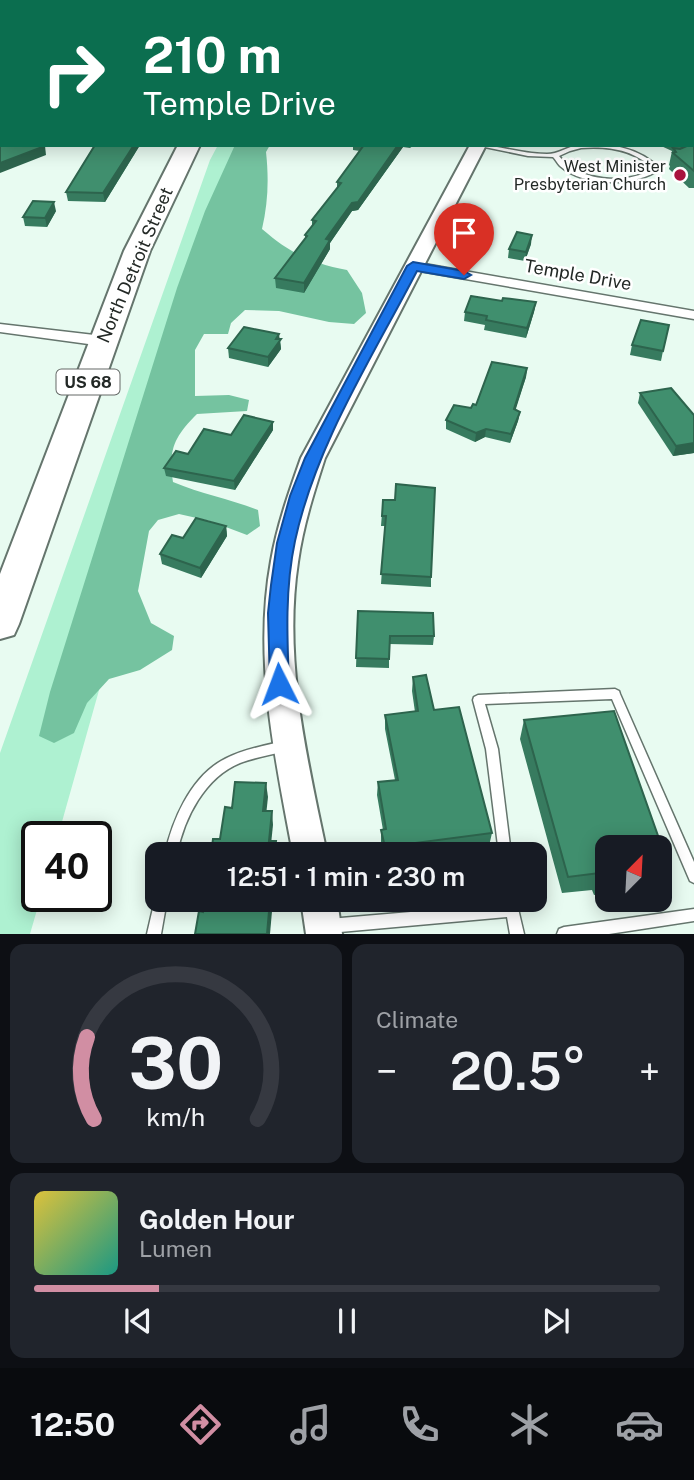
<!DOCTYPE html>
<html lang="en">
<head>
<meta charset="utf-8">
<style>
  :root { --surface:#171b24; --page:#20242c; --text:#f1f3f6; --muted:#9ea1a6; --line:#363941; --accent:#d18ea3 }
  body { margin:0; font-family:"Public Sans",sans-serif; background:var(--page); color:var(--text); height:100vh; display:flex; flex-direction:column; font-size:26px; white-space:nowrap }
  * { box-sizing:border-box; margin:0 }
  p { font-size:23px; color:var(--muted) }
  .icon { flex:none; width:38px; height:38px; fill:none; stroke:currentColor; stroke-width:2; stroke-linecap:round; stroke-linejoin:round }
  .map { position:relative; height:934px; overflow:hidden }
  .details { display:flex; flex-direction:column; gap:10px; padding:10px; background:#0d0f14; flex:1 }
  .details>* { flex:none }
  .hud { position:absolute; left:0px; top:0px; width:695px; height:147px; box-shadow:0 4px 18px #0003; background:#0b6e4f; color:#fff; overflow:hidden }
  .needle { width:46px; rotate:24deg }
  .tools { position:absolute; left:595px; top:835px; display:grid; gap:14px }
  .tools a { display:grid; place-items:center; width:77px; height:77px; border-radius:14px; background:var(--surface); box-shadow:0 4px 18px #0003; font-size:35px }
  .speed { position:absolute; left:21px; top:821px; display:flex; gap:14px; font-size:35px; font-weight:700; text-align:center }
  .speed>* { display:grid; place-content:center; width:91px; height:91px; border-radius:50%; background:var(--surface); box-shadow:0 4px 18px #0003; line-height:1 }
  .speed .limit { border:4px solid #111; border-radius:10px; background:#fff; color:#111 }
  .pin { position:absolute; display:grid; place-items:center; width:60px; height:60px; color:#fff; margin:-72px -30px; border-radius:50% 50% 50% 0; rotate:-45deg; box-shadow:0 0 7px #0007 }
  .pin .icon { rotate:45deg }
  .me { position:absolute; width:77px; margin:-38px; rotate:357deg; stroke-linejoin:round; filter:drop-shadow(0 0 5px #0008) }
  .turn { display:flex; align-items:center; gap:24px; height:147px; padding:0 28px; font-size:32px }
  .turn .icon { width:91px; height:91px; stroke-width:2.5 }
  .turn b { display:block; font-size:49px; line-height:60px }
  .big { font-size:52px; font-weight:600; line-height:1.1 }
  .details .tile { flex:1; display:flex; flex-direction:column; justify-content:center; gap:10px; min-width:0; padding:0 24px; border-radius:14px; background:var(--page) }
  .details .dial { align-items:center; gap:0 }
  .dial svg { height:182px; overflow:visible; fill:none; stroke:var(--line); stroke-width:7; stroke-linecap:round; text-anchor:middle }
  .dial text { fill:var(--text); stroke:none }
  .song { display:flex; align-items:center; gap:21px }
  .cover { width:84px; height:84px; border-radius:10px; background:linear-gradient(135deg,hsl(50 70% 55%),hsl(170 70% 35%)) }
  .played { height:7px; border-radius:4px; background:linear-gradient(90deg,var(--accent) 20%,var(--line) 20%) }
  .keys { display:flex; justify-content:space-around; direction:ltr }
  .heat { display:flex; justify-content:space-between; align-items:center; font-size:38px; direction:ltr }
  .details .tiles { flex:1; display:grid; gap:10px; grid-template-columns:1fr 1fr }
  .tile:last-child { grid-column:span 2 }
  .trip { position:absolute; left:145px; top:842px; width:402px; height:70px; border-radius:14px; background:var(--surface); box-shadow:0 4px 18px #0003; font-weight:600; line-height:70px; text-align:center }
  .dock { display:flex; height:112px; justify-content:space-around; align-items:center; background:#090b0e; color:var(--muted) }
  .dock .icon { width:49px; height:49px }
  .dock .on { color:var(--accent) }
  .dock b { font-size:32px; color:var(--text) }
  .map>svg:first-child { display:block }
</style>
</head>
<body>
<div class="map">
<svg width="694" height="934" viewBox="0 0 694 934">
  <rect width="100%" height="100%" fill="#e8fbf1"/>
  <path fill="#aef1d1" d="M218 145H260L235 207 58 836H37V896H41L30 934H0V753L210 160Z"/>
  <path fill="#75c3a0" d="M235 145H270L266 152C269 179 268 203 262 229 290 253 310 263 347 270L362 293 366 313 354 324 329 322 279 311 245 310 231 323 228 334H204L195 350V396L229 395 249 400 247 411 197 414C174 437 168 450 173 482 201 494 230 499 258 510L260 526 247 535 210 521 179 514 158 520 149 531 138 591 151 623 174 636 172 650 140 670 109 679 87 703 74 733 54 743 39 736 50 692 177 288 205 211Z"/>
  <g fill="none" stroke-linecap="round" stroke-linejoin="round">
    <g stroke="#65756d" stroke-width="3">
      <g id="lane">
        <rect x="693" y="40" width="1" height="3"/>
        <path d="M475 145C499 145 522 154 547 154 558 154 567 147 578 145 607 142 640 147 660 169 636 187 583 187 560 166 557 163 556 160 553 157L528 156ZM581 148C607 146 634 149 653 169 626 185 579 182 559 156L570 151Z"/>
        <path d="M615 689 619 691 620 694 694 862V883L690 881 612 699 485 704 498 749 511 854H499L486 749 473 700 474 697 478 695Z"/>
        <path d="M284 741 288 742 290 746 288 750C272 755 256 757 240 763 205 777 184 818 177 854H165C172 821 190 779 221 761 240 750 263 746 284 741Z"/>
        <path d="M156 895H158V900H167L161 934H147Z"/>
        <path d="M504 900H516L524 934H510L507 917 329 933 324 931 322 926 324 921 329 919 504 904Z"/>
        <path d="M694 909V921L609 934H557L559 929 564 927Z"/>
      </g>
    </g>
    <g stroke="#65756d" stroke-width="3">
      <g id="street">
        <rect x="0" y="125" width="2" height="7"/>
        <path d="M413 262 694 311V319L408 269 406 266Z"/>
        <path d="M0 324 103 336 111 341 103 346 0 332Z"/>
      </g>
    </g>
    <g stroke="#65756d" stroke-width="4">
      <g id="secondary">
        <path d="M550 0H562L549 2Z"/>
        <path d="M470 145H486L325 458C314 492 303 526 298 562 283 660 307 758 327 854H293C275 758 253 659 271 561 277 526 289 492 301 458Z"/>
        <path d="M301 900H337L342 934H306Z"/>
      </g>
    </g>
    <g stroke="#65756d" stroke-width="4">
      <g id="highway">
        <path d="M280 0H296L279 2Z"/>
        <path d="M178 145H200L150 251 19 624 14 635 0 639V574L124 251Z"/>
      </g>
    </g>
    <use href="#lane" fill="#fff" fill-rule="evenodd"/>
    <use href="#street" fill="#fff" fill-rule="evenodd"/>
    <use href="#secondary" fill="#fff" fill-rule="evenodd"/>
    <use href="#highway" fill="#fff" fill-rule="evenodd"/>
  </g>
  <g fill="#377b5f">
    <path d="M694 123V188H689L669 169 670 166 669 165 672 151 659 145H693Z"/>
    <path d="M95 145H140L105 202 68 201 66 192Z"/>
    <path d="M353 145H414L410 148 403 147 358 210 352 211 330 243V249L304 293 276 288 275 278 305 239V235L312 226V220L337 188V182L360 151 353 150Z"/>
    <path d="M56 211 47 227 25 226 23 217Z"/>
    <path d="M531 244 525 261 508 258 509 249Z"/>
    <path d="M502 301 536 302 534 312 526 338 484 330 485 325 464 321 465 312Z"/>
    <path d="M280 339 281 349 268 367 229 358 228 348Z"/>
    <path d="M632 345 663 351 661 361 630 355Z"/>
    <path d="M527 368 526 377 515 410 520 412 518 421 510 443 485 437 475 442 446 429V420L471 408Z"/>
    <path d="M640 393 694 415V453L673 456 638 403Z"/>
    <path d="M273 422V430L235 490 166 476 164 468 188 454 231 435Z"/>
    <path d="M383 500 431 577V587L381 584 385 526H381Z"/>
    <path d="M226 526 227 536 201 578 162 564 160 554 183 538Z"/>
    <path d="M358 611 434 636 433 645 389 644V668L356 667Z"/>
    <path d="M413 677 434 710 492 833 489 846 427 854H383L381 842V830H383L377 795 378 782 395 780 385 729V715L415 712 412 691Z"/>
    <path d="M614 711 669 867 661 884H660V847H607V893L594 895 592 890 562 893 520 739 524 720Z"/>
  </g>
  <g fill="#2d644d">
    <path d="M134 145H140L105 202 103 193Z"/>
    <path d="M398 145H403V147L358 210 352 211 330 243V249L304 293V283L326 239 352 203Z"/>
    <path d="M45 146 46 155 0 173V163Z"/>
    <path d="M54 202 56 211 47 227 45 218Z"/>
    <path d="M532 235 531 244 525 261 526 252Z"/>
    <path d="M536 302 534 312 526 338 527 328Z"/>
    <path d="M279 334 281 349 268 367V357Z"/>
    <path d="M527 368 526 377 513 418 514 409Z"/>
    <path d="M520 412 518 421 510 443 511 434Z"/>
    <path d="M273 422V430L235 490 234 481Z"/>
    <path d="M486 429 485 437 475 442 476 433Z"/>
    <path d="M694 443V453L673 456 676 446Z"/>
    <path d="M226 526 227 536 201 578 200 568Z"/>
    <path d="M266 783 268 797 265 825 263 811Z"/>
    <path d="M272 811 273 825 270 854 269 841Z"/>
    <path d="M270 900H273L270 934H267Z"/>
  </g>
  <g fill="#408f6e" stroke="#2d644d" stroke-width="2">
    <path d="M132 0H185L183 2H131Z"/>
    <path d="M485 0H511L510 2H484Z"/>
    <path d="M2 75V96L0 95V76Z"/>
    <path d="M693 123H694V171L673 153 676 152 673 148 680 149 689 145H693Z"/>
    <path d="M2 144V145H42L45 146 0 163V145Z"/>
    <path d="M95 145H134L103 193 66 192Z"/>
    <path d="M364 145H398L358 202 352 203 326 239 330 240 304 283 275 278 307 236 305 235 316 221 312 220 341 183 337 182Z"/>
    <path d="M33 201 54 202 45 218 23 217Z"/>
    <path d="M517 232 532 235 526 252 509 249Z"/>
    <path d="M471 296 502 301 503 298 536 302 527 328 486 320 487 316 465 312Z"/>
    <path d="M641 320 669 325 663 351 632 345Z"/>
    <path d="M244 327 279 334 276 339H281L268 357 228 348Z"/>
    <path d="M492 362 527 368 514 409 520 412 511 434 486 429 476 433 446 420 454 405 471 408 473 404 476 405Z"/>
    <path d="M671 388 694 415V443L676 446 640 393Z"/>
    <path d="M244 415 273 422 234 481 164 468 176 451 188 454 204 429 231 435Z"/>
    <path d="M396 484 435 488 431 577 381 574 386 516H382L383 500H395Z"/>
    <path d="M196 518 226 526 200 568 160 554 172 535 183 538Z"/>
    <path d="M358 611 433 613 434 636H390L389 659 356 658Z"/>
    <path d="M426 675 434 710 459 707 492 833 385 847 381 830 386 829 378 782 398 780 385 715 418 711 413 677Z"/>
    <path d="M614 711 669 867 660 868V847H607V877L600 878 599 873 568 877 524 720Z"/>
    <path d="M235 782 266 783 263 811H272L269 841H276L274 854H211L213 839H220L225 807 232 808Z"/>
    <path d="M204 900H270L267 934H195L199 911 203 912Z"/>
  </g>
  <path fill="#1a73e8" stroke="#114b97" stroke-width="2" d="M413 262 464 271 471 275 464 279 417 271C372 358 316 444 295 541 285 588 287 636 289 684L286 690 279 692 273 690 270 684 268 613 271 585 277 543 290 496 305 458 407 266Z"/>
  <circle fill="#a9133d" stroke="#fff" stroke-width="2.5" cx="680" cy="175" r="7"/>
  <g text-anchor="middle" stroke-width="5" stroke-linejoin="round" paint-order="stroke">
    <g font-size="16" fill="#232926" stroke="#fff" text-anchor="end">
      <text x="666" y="172">West Minister<tspan x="666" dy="18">Presbyterian Church</tspan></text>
    </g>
    <rect fill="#fff" stroke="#656967" stroke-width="2" x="56.5" y="369.5" width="63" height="25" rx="5"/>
    <g font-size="16" font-weight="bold" fill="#232926">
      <text x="88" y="388">US 68</text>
    </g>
    <g font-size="18" fill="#232926" stroke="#fff">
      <text transform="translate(135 265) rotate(-67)" y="6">North Detroit Street</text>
      <text transform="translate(578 275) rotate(10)" y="6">Temple Drive</text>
    </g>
  </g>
</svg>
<div class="tools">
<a><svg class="needle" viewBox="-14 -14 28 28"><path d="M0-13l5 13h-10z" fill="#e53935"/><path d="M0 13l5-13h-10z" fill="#9ea1a6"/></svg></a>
</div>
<div class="speed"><div class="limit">40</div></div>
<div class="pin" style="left:464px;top:275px;background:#d93025"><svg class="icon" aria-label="arrive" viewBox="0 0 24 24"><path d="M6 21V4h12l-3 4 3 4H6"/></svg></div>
<svg class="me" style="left:279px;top:684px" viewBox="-20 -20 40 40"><path d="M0-17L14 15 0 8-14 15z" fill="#1a73e8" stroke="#fff" stroke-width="4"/></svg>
<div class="trip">12:51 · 1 min · 230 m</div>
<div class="hud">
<div class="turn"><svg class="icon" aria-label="right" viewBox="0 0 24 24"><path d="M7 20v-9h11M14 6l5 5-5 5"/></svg><div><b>210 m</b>Temple Drive</div></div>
</div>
</div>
<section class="details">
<div class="tiles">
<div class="tile dial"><svg viewBox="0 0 100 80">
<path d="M14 69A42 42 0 1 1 86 69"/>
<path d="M14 69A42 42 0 0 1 11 33" stroke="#d18ea3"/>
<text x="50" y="56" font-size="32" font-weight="700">30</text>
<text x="50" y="72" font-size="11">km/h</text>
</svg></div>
<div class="tile"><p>Climate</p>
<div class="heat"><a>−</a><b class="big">20.5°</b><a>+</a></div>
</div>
<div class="tile">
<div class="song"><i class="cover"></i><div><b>Golden Hour</b><p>Lumen</p></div></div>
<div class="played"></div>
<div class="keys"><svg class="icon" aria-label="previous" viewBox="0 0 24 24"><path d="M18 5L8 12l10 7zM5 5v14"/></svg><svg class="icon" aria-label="pause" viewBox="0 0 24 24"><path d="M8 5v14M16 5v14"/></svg><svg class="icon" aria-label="next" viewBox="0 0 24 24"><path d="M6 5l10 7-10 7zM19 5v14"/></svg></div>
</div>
</div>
</section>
<nav class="dock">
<b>12:50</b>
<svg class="icon on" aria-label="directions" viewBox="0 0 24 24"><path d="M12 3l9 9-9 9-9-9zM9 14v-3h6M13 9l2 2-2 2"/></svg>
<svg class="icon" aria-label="music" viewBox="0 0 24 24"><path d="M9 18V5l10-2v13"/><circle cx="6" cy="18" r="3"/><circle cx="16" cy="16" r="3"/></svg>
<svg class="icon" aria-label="phone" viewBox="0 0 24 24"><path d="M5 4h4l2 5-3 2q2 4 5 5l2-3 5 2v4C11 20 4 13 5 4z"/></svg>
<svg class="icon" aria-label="climate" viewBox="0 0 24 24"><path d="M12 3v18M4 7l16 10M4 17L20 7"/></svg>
<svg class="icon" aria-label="car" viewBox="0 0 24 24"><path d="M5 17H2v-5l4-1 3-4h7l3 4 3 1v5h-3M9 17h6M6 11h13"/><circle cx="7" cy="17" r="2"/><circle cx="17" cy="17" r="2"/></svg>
</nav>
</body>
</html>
